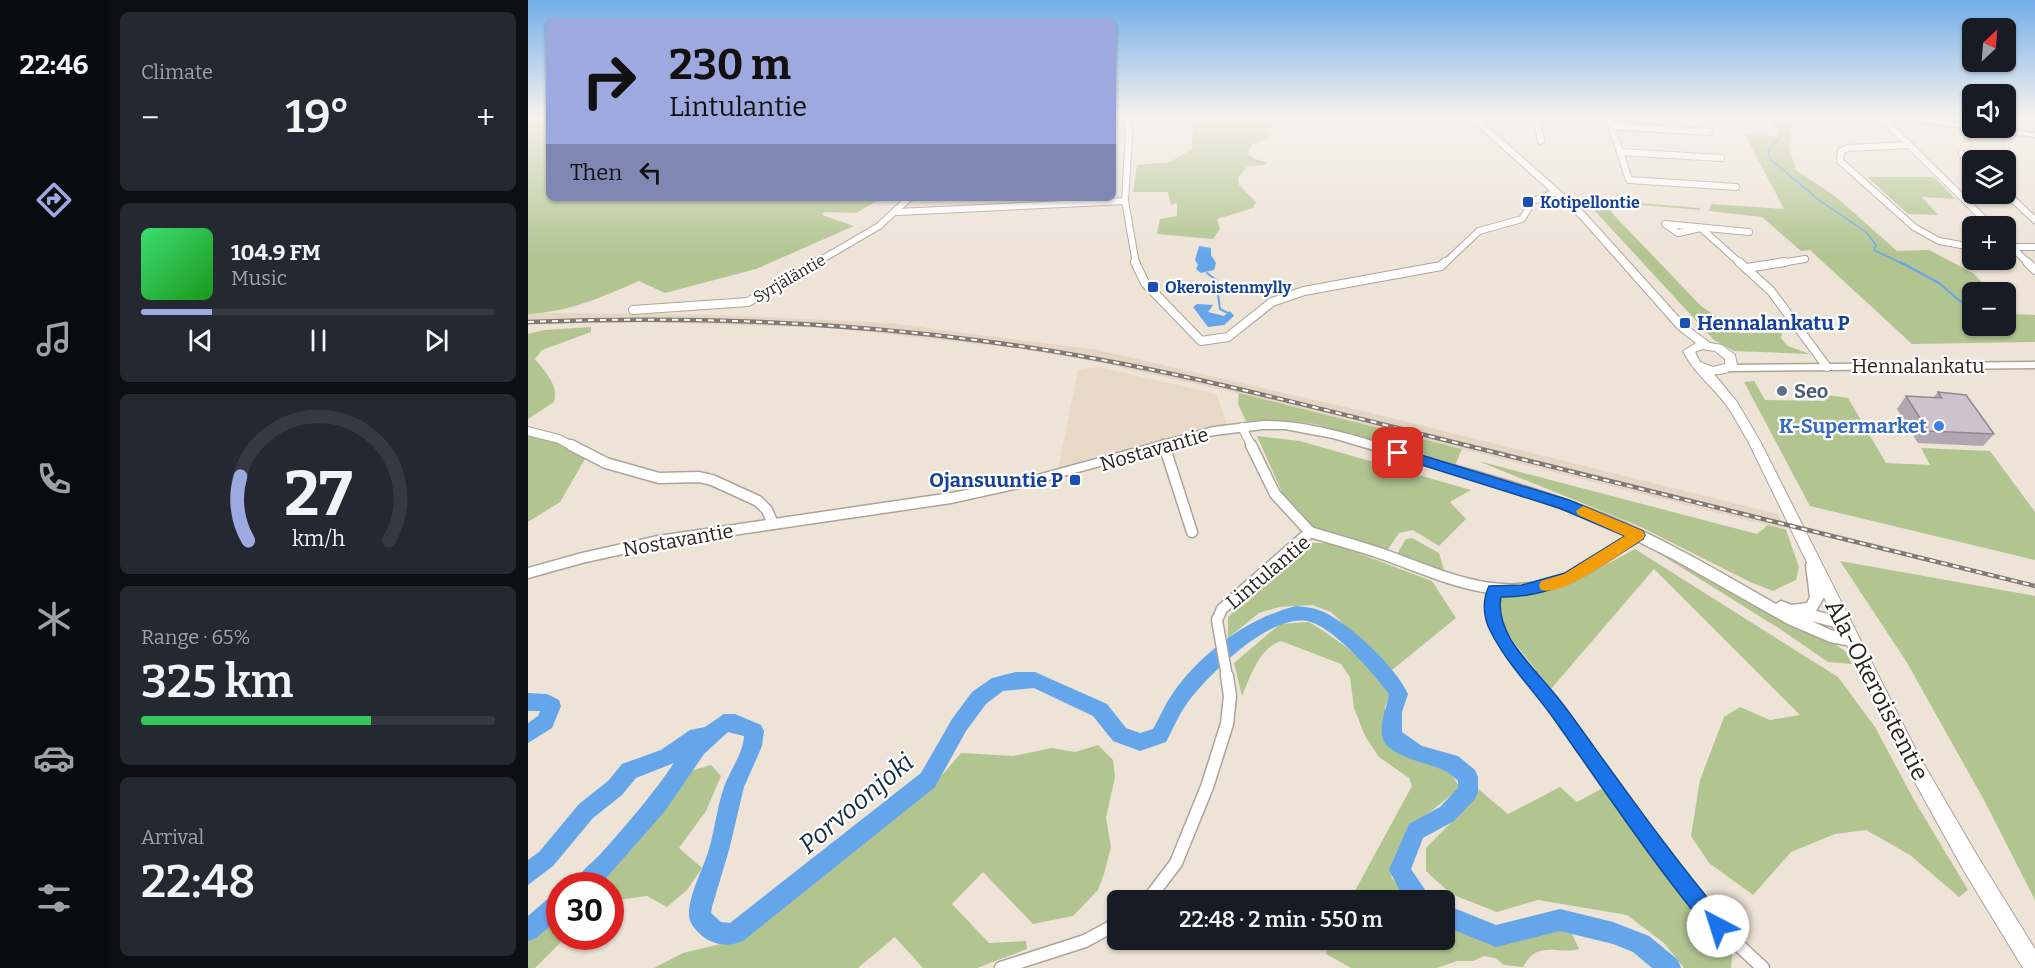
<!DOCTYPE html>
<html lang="en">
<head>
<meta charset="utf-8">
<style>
  :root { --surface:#171b24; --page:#242831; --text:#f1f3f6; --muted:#9ea1a6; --line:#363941; --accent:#9eaadf }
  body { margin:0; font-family:Bitter,serif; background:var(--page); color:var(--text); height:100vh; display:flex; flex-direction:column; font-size:22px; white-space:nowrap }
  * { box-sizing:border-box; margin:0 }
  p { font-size:20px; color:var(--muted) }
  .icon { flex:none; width:33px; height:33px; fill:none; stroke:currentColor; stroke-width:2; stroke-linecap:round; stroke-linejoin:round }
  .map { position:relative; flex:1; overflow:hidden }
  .panel { display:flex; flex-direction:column; gap:12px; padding:12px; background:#0d0f14; width:420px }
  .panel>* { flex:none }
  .hud { position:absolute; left:18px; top:18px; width:570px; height:183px; border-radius:9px; box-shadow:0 2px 4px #0004; background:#9eaadf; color:#111; overflow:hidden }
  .needle { width:39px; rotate:26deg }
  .fabs { position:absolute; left:1434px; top:18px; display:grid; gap:12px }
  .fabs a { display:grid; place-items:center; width:54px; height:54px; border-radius:9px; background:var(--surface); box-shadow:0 2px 4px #0004; font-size:30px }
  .speed { position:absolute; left:18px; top:872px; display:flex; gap:12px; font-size:30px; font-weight:700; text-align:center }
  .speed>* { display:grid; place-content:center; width:78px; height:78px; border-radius:50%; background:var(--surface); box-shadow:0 2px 4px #0004; line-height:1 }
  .speed .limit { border:9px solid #d22; background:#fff; color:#111 }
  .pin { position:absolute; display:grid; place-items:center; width:51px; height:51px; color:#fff; margin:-26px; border-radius:12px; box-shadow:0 3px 9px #0006 }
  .me { position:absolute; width:66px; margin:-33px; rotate:320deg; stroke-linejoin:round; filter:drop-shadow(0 0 4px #0008) }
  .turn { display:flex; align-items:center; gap:21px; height:126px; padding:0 24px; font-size:27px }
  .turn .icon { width:78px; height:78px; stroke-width:2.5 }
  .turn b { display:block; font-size:42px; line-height:51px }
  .then { display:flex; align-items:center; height:57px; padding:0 24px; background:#0003; gap:12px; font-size:22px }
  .big { font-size:45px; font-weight:600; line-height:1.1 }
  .panel .card { flex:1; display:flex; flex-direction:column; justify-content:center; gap:9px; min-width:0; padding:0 21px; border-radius:9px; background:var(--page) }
  .panel .dial { align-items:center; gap:0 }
  .dial svg { height:156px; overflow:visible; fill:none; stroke:var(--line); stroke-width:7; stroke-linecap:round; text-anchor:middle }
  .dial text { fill:var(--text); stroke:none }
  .song { display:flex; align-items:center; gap:18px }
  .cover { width:72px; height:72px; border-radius:9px; background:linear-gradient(135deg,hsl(140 70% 55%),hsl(120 70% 35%)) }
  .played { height:6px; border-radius:3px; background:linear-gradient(90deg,var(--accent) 20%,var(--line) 20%) }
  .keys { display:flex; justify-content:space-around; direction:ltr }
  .heat { display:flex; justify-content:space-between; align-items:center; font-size:33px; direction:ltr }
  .charge { height:9px; border-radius:4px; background:linear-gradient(90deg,#34c759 65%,var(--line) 0) }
  .trip { position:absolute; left:579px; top:890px; width:348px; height:60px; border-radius:9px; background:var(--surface); box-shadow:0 2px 4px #0004; font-weight:600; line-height:60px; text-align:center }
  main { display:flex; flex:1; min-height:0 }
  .dock { display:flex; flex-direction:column; width:108px; justify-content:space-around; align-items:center; background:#090b0e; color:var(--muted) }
  .dock .icon { width:42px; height:42px }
  .dock .selected { color:var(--accent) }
  .dock b { font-size:27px; color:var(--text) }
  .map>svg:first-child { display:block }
</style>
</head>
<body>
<main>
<nav class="dock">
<b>22:46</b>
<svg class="icon selected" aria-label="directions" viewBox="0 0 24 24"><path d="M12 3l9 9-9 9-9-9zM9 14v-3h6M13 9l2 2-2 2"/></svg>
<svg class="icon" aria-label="music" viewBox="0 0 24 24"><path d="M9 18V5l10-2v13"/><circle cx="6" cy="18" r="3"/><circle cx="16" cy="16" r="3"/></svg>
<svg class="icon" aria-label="phone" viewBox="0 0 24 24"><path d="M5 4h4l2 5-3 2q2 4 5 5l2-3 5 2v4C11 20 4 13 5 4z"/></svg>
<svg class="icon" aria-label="climate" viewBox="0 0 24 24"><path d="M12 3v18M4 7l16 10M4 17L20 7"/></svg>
<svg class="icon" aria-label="car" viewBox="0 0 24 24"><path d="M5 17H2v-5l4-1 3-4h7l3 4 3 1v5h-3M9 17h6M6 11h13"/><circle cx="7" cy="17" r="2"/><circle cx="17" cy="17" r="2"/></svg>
<svg class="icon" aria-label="filters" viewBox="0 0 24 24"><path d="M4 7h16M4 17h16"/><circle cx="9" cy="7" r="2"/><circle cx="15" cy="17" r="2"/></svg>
</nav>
<section class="panel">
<div class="card"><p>Climate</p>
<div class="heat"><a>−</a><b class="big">19°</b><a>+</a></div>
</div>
<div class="card">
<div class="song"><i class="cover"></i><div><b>104.9 FM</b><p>Music</p></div></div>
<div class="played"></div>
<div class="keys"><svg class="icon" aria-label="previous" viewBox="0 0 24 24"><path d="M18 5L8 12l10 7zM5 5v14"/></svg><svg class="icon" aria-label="pause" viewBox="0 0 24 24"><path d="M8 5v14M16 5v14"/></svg><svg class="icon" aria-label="next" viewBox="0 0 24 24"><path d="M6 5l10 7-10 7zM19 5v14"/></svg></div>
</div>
<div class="card dial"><svg viewBox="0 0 100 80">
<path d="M14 69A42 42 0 1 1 86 69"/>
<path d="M14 69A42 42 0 0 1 10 36" stroke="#9eaadf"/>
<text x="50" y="56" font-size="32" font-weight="700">27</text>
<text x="50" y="72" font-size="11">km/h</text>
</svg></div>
<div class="card"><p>Range · 65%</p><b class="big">325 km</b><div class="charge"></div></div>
<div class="card"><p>Arrival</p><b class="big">22:48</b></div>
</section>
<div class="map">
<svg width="1507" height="968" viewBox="0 0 1507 968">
  <rect width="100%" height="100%" fill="#ede3d7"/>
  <path fill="#e8d8c6" d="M570 367 688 394 699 424 530 470 550 370Z"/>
  <path fill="#e4d6c4" d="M26 313 193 315 361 323 570 350 843 413 1250 514 1258 530 735 399 560 360 494 349 303 328 112 322 0 325V314Z"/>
  <g fill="#b2c591">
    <path d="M0 118H21V198H216L228 200 232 198H354L328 213 296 212 294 215 326 226 228 269 137 293 111 281C74 297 41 312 0 314Z"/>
    <path d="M662 118H754L739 130 741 139 724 144 720 154 727 159 739 162 738 165 720 166 710 178 711 185 728 202 725 208 689 219 692 229 685 239 629 234 632 219 649 216V203L643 205 640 192H605L609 165 642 162 664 149 665 124 658 120Z"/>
    <path d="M1245 118H1265L1261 147 1268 170 1307 196 1369 251 1401 250 1445 273 1463 292H1444V326H1478V307L1484 314 1507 315V342L1384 344 1282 250 1273 251 1234 217 1181 211 1183 204 1256 209 1217 135 1249 136Z"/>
    <path d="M1339 177H1406L1427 199 1394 197 1410 215 1380 214Z"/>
    <path d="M1055 198 1172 208V210L1112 205 1085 208 1083 212 1173 306 1212 333H1254L1253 338 1260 346 1282 354 1206 351 1186 340Z"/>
    <path d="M63 327V332L14 350 7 359C17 372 31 385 26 402L0 419V334L16 330Z"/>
    <path d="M1226 381 1237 400 1297 401 1293 394 1320 398 1358 463 1402 465 1393 448 1462 451 1507 512V560L1282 506 1216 382Z"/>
    <path d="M711 393 934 449 927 465 787 424 750 420 718 421 710 404Z"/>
    <path d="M0 435 28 441 57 459 32 502 0 522Z"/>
    <path d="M729 436 772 441 943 490 922 502 938 519 911 546 885 530 871 533 859 551 783 526 758 501Z"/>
    <path d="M950 461 1229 534 1240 525 1258 530 1271 567 1268 580 1245 591 1222 582 1111 526Z"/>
    <path d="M884 538 911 553 917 573 869 554 878 539Z"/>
    <path d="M782 543H803L904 581 928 618 864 670 803 612 784 605 751 607 731 613 700 638V617Z"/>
    <path d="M1119 546 1301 640 1317 651 1324 664 1300 662 1252 629Z"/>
    <path d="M1107 549 1310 677 1347 727 1386 800 1440 890 1431 897 1382 855 1338 830 1307 834 1263 852 1225 895 1181 863 1163 836 1172 780 1196 717 1212 707 1242 720 1272 715 1126 569 1023 689 971 623 970 597C1026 596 1060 574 1107 549Z"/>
    <path d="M1312 561 1507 596V900L1456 800 1378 661Z"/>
    <path d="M781 622C812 641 843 663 862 695L857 707 858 738 873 755 920 769 932 788 887 824 863 877 883 900H822L884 786 881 778 851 757 837 736 826 708 822 677 813 664 753 641C731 648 723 675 714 696L706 663 752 624Z"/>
    <path d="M570 745 585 760 587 777 578 818 583 847 576 874 570 890 545 916 505 924 455 872 424 904 461 943 498 941 499 949 449 968H395L367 937 330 968H126L155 953 209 940 409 781 433 753 485 756 524 748 547 752Z"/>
    <path d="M183 765 193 776 178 811 151 848 174 868 159 890 139 907 119 896 83 901 82 885H67L102 848 162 771Z"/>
    <path d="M1032 787 1049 802 1075 788 1164 908 1205 947 1203 968H1156L1136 943 1099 915 1010 900 969 912 923 894 898 871V848L940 805 949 788 980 814Z"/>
    <path d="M31 915 32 936H39L7 968H0V940Z"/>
    <path d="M917 925 964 942 1042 929 1051 949C1030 955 1010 939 995 967L976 965 967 958 956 956 945 961H929L909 968H823L798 954 801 939H916Z"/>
  </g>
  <g fill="#65a6ea">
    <path d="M671 246 683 248V255L688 263 686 270 673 273 668 269 670 265 667 260Z"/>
    <path d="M669 304 685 305 680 312 696 316 702 311 706 316 696 325 680 327 665 307Z"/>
  </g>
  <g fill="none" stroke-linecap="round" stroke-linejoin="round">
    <path stroke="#65a6ea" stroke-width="1.5" d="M1255 118 1253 136 1240 151 1242 159 1291 200 1338 232 1348 245 1346 250 1375 264"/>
    <g stroke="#65a6ea" stroke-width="2">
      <path d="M1372 262 1411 283 1444 311"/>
      <path d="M679 273 688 280 692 309 700 313"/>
      <path d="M1455 326 1466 335"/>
    </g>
    <g fill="#65a6ea" fill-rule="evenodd">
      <path d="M768 606C778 607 787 608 796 612 823 625 868 667 880 694L874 712V732L894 746 930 756 947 770 950 777V792L947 799 926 821 895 838 883 869 904 900H877L861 870 881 824 912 807 930 788V781C927 778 923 775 919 772 905 763 858 758 854 736 852 721 859 707 861 694 845 673 809 631 783 622 745 610 681 674 660 702 651 714 645 729 638 742L612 751 585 741 565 716 506 688 475 691 458 704 438 731 407 787 215 941C202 946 192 946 180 940 172 935 161 925 161 915 161 893 175 870 181 849 187 829 189 807 196 787 202 770 215 754 216 736L200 732 176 754 137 811 72 885H45C51 871 66 862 76 850 101 822 125 794 146 763L108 778 94 795 65 818 25 866 0 885V860L11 852 51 804 80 781 94 764 133 750 162 730 177 727 196 714H207L233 725 236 731 234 746 216 787 201 850 184 907 183 913 193 922 202 923 393 773 424 719 444 692 464 678 488 672H507L579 704 598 728 612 733 625 729C632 717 637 704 645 693 674 652 720 618 768 606Z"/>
      <path d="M0 693 19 694 31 700 33 706 24 728 0 743V723L10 716 12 711H0Z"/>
      <path d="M32 892V918L8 938 0 941V916L24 895Z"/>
      <path d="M916 904 968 925 1032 909 1085 922 1121 936 1150 960 1153 968H1124L1105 952 1085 944 1032 931 968 947 916 926Z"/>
    </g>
    <g stroke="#ada499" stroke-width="8">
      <g id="street-far3">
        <path d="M599 118 601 133 597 201 608 264"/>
        <path d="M1009 118 1013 141"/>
        <path d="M1081 118 1101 180 1208 187"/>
        <path d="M1354 118 1463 226"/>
        <path d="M1084 126 1181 132"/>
        <path d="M1382 145 1320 148 1313 151 1312 161 1386 227 1411 241 1444 247"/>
        <path d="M1093 152 1193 158"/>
        <path d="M1434 154 1444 163"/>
        <path d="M1478 193 1507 220"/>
        <path d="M369 212 597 201"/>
        <path d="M1173 228 1213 264"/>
        <path d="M1173 228 1150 233 1137 224 1221 232"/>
        <path d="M1478 241 1501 264"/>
        <path d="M1483 247H1507"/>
        <path d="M286 264 351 226 381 198"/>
        <path d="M916 264 951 231 994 219 1005 201 1028 192"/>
        <path d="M1247 264 1277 259"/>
      </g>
    </g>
    <g stroke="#ada499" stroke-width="10">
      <g id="street-far2">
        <path d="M607 262 617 283 673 341 700 337 744 302 776 291 913 266 917 262"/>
        <path d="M1211 262 1243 291 1299 367"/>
        <path d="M1499 262 1507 270"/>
        <path d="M1219 268 1257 262"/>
        <path d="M105 310 220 302 289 262"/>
        <path d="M714 427 724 447"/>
        <path d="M0 431 31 439 46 447"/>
      </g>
    </g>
    <g stroke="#ada499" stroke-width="13">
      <g id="street-far1">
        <path d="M43 445 78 463 131 478 171 477 184 480 230 501 239 510 245 524"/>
        <path d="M636 445 664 532"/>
        <path d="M723 445 747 494 782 532"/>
        <path d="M966 590C959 626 982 651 1004 677"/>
        <path d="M699 677 689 620 694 609 782 532C808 540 835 547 860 556 923 579 974 605 1040 578 1064 568 1088 549 1110 535"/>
      </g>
    </g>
    <g stroke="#ada499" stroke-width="15">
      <g id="street">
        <path d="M1003 676 1153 881 1190 926 1235 968"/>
        <path d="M620 900 648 863 679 787 699 724 702 696 699 676"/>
        <path d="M473 968 557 941 590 923"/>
      </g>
    </g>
    <g stroke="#ada499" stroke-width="3">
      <g id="secondary">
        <path d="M1373 118H1394L1444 125V128H1467L1507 133V137L1377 120Z"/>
        <path d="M1507 362V368L1201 371 1196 368 1201 365Z"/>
        <path d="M735 421C787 421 837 439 886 454 950 472 1017 490 1078 515 1137 539 1192 572 1248 604L1253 601 1264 605 1279 603 1282 597 1278 565 1280 561 1285 560 1290 561 1296 597 1288 611 1320 619 1322 623 1320 627 1315 629 1283 621 1303 630 1328 636 1330 640 1328 644 1323 646 1302 642 1260 624 1145 559 1069 521 971 487 805 438 757 429H735L686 435 491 488 423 503 130 546 54 563 0 578V568L54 553 130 536 423 493 491 480 686 427Z"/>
      </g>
    </g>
    <g stroke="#ada499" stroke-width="2">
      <path id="primary" d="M941 118H950L1057 213 1158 325 1182 343 1194 345 1207 355 1209 365C1204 372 1194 375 1186 374L1209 402 1233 443 1391 756 1450 857 1507 949V968H1495L1436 871 1379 768 1221 443C1214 431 1207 417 1199 406 1185 387 1165 372 1155 351L1168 343 1150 329 1051 217ZM1174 349 1187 351 1197 359V364L1185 367 1172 362 1167 352Z"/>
    </g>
    <use href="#street-far3" stroke="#fff" stroke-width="6"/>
    <use href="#street-far2" stroke="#fff" stroke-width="8"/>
    <use href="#street-far1" stroke="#fff" stroke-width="10"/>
    <use href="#street" stroke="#fff" stroke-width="12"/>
    <use href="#secondary" fill="#fff" fill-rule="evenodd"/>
    <use href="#primary" fill="#fff" fill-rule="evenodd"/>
    <g stroke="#807a72" stroke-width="4.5">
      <path id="rail" d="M0 322C155 316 309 321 462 342 623 363 780 406 937 445 1127 493 1317 539 1507 586"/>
    </g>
    <use href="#rail" stroke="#fff" stroke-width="2" stroke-dasharray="6" stroke-linecap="butt"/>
  </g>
  <path fill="#b0a7b1" d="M1410 392 1466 434 1455 446 1390 443 1369 409 1378 396 1405 398Z"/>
  <path fill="#cdc2ce" stroke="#908890" stroke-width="1.5" d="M1410 392 1438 395 1466 434 1400 431 1378 396 1414 398Z"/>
  <linearGradient id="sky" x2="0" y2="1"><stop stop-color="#73aee9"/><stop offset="0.46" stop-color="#f7f2ed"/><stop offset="1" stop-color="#f7f2ed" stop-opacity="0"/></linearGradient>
  <rect width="1507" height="254" fill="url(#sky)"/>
  <path fill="#1a73e8" stroke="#114b97" stroke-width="1.5" d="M870 448 1041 500 1115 531 1117 535 1115 539C1069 568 1030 598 973 597 970 612 975 626 983 640 999 665 1023 687 1040 711 1091 781 1141 853 1197 919L1200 926 1197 933 1190 936 1183 933C1126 865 1077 791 1026 719 1004 688 976 661 960 626 955 613 955 598 961 586L994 585 1037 573 1097 536 1031 508 865 456V450Z"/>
  <path fill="#f59e0b" d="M1055 506 1115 531 1117 535 1115 539C1095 551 1035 597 1013 590L1011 586 1013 581 1036 574 1097 536 1050 515 1048 511Z"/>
  <g fill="#1a4fb4" stroke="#fff" stroke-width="2">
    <rect x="994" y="196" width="12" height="12" rx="3"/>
    <rect x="619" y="281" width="12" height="12" rx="3"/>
    <rect x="1151" y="317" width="12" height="12" rx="3"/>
    <rect x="541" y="474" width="12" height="12" rx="3"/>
  </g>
  <circle fill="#5c6f8a" stroke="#fff" stroke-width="2" cx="1254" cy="391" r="6"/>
  <circle fill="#3f7fe0" stroke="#fff" stroke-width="2" cx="1411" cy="426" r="6"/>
  <g text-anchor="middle" stroke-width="4.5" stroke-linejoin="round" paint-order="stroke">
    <g font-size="16" font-weight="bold" fill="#164399" stroke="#fff" text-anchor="start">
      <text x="1012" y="208">Kotipellontie</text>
      <text x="637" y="293">Okeroistenmylly</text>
    </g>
    <g font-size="16" fill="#282521" stroke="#fff">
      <text transform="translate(261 278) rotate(-30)" y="6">Syrjäläntie</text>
    </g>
    <g font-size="20" font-weight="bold" fill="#164399" stroke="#fff" text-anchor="start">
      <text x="1169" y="330">Hennalankatu P</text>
      <text x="535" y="487" text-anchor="end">Ojansuuntie P</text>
    </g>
    <g font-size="20" fill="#282521" stroke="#fff">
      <text x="1390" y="373">Hennalankatu</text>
      <text transform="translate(626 449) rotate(-16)" y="7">Nostavantie</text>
      <text transform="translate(150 540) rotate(-10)" y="7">Nostavantie</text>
      <text transform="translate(740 572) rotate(-40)" y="7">Lintulantie</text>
    </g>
    <g font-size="20" font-weight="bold" fill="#4e5e75" stroke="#fff" text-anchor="start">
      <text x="1266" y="398">Seo</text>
    </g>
    <g font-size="20" font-weight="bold" fill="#366cbe" stroke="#fff" text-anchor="end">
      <text x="1399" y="433">K-Supermarket</text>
    </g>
    <g font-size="24" fill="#282521" stroke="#fff">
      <text transform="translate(1349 690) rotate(63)" y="8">Ala-Okeroistentie</text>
    </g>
    <g font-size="26" font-style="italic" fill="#102c47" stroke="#fff">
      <text transform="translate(328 803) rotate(-40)" y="9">Porvoonjoki</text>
    </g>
  </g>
</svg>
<div class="fabs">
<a><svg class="needle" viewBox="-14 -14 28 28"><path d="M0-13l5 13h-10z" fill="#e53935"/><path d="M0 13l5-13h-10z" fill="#9ea1a6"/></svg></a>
<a><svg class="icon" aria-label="sound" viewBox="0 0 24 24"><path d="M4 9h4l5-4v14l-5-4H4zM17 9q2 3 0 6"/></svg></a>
<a><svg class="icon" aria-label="layers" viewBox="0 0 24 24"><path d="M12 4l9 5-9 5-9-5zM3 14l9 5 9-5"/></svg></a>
<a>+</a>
<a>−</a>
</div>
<div class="speed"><div class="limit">30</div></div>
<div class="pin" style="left:870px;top:453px;background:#d93025"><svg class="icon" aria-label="arrive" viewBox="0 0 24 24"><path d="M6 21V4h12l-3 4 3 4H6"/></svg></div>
<svg class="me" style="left:1190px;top:926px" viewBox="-20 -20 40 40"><circle r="19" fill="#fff"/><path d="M0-13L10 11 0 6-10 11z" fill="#1a73e8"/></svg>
<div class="trip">22:48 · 2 min · 550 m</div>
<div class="hud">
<div class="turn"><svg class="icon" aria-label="right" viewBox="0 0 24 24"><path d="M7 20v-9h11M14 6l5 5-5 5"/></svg><div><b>230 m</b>Lintulantie</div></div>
<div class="then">Then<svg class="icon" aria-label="left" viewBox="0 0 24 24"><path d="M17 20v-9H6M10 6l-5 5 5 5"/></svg></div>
</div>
</div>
</main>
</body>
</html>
